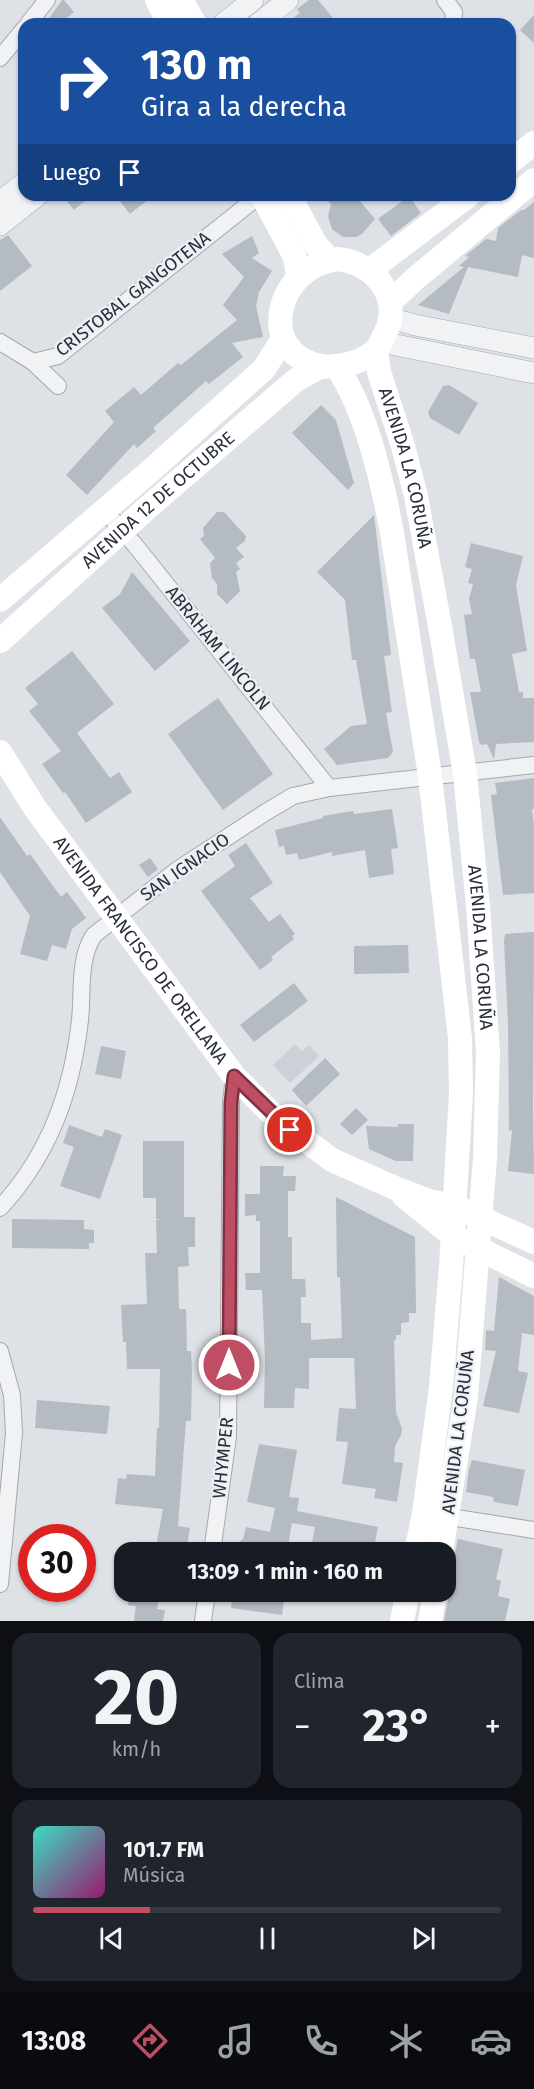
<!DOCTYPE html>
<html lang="es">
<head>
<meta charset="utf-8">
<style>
  :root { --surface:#171b24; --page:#20242c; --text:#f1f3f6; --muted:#9ea1a6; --line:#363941; --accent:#bf4e64 }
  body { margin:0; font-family:"Fira Sans",sans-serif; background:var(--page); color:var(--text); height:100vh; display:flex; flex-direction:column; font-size:22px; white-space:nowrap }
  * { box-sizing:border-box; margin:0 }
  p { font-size:20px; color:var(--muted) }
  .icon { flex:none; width:33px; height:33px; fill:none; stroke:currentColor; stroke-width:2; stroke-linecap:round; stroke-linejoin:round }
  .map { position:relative; height:1621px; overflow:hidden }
  .side { display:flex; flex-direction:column; gap:12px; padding:12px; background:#0d0f14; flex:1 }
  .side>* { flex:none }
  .banner { position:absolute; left:18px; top:18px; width:498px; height:183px; border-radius:18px; box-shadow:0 2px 4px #0004; background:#1a4fa0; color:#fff; overflow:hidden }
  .speed { position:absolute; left:18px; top:1524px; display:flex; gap:12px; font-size:30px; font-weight:700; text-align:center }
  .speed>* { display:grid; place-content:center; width:78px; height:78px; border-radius:50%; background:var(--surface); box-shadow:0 2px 4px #0004; line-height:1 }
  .speed .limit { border:9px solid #d22; background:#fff; color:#111 }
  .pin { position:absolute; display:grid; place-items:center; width:51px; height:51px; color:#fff; margin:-26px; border:3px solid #fff; border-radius:50%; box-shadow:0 2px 6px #0007 }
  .me { position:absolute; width:66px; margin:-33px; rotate:0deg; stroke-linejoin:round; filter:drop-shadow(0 0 4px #0008) }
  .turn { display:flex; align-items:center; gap:21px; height:126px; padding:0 24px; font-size:27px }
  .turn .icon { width:78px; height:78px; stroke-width:2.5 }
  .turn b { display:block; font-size:42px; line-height:51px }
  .then { display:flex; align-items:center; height:57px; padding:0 24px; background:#0003; gap:12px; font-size:22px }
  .big { font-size:45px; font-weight:700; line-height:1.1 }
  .side .widget { flex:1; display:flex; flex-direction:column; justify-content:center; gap:9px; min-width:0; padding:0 21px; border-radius:18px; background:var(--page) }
  .side .dial { align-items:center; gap:0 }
  .dial b { font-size:78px; line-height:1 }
  .song { display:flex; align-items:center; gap:18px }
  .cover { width:72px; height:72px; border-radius:9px; background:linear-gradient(135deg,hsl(170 70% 55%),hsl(320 70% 35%)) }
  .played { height:6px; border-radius:3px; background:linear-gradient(90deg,var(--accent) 25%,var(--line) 25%) }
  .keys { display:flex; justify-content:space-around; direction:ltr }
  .heat { display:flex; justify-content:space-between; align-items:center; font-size:33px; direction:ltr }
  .side .tiles { flex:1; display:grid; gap:12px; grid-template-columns:1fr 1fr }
  .widget:last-child { grid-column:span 2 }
  .trip { position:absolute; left:114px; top:1542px; width:342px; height:60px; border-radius:18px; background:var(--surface); box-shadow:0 2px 4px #0004; font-weight:700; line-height:60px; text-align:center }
  .dock { display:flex; height:96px; justify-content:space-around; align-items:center; background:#090b0e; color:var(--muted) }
  .dock .icon { width:42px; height:42px }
  .dock .selected { color:var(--accent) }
  .dock b { font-size:27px; color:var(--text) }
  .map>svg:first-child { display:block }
</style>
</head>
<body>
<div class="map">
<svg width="534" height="1621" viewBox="0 0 534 1621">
  <rect width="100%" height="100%" fill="#dee1e6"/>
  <path fill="#ccd0d7" d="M295 1044 302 1051 309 1045 319 1056 290 1083 273 1065Z"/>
  <g fill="#b5bbc2">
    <path d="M62 0H64L74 12 59 24H45Z"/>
    <path d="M309 0H318L338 24H285L300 13 297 9Z"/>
    <path d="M534 15V43L520 30Z"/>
    <path d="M62 195H92L74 210Z"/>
    <path d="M115 195H154L130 214Z"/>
    <path d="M322 195H347L359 200 375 219 362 234 356 237H343L332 229 328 216 331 204Z"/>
    <path d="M409 196 421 213 391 236 378 219Z"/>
    <path d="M534 202V258L522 255 518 277 468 267 449 314 418 305 464 267 459 266 469 257 465 256 486 239 496 241 498 228 521 210H524Z"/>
    <path d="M8 235 32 266 0 291V240Z"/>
    <path d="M252 236 259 253 252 258 272 271 259 292 256 306 263 337 232 343 243 357 209 384 206 381 153 428 156 431 137 448 134 444 87 495 66 475 114 422 105 411 134 387 141 395 178 363 181 365 237 320 223 305 244 277 222 254Z"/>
    <path d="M449 385 478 403 459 435 430 418 428 412 443 386Z"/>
    <path d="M321 405 336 420 354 483 348 490 292 433Z"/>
    <path d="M217 512H224L246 536 245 541 236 548 244 557 236 563 240 569 236 572 240 591 227 604 217 594V584L212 578 210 563 215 558 200 539 204 536 203 528Z"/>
    <path d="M374 515 391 655 384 656 392 712 386 713 393 752 388 758 337 765 324 749 351 726 367 724 356 660H352L345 600 317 572Z"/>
    <path d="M471 543 523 556 516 585 527 651 512 654 519 692H523V698H534V742L496 744 494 759 487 744 481 745 479 742 470 692H481L475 659H470L464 615 472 614 469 599 473 584 468 583 472 569 465 567Z"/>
    <path d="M132 572 190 641 155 671 102 608 120 594Z"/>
    <path d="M72 651 114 704 77 733 110 778 119 772 132 792 86 823 65 792 63 793 42 764 61 751 29 711 38 704 25 688Z"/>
    <path d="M218 698 273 774 223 810 168 734Z"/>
    <path d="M534 778V809H532L534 827V893L503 895 491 795 497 794 495 783Z"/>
    <path d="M392 809 398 848 391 849 394 874 369 878 365 850 332 856V852L299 860 297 853 286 855 284 846 279 847 275 830 323 818V816L353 811 354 814Z"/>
    <path d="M0 817 27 856 30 854 61 897 67 892 86 918 72 929 66 949 52 945 47 961 20 954 30 916 0 872Z"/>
    <path d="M246 843 273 883 250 898 269 922 280 914 295 934 292 936 294 939 271 957 273 960 260 970 201 891 235 866 228 855Z"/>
    <path d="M150 858 158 869 148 877 139 865Z"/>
    <path d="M534 932 533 1106 534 1174 508 1171 512 1130 509 1131 508 1023 504 941 505 934Z"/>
    <path d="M408 945 409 973 354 974V946Z"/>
    <path d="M294 983 308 1001 254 1042 240 1025Z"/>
    <path d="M101 1046 126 1051 121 1079 95 1074Z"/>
    <path d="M325 1058 340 1074 306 1106 292 1090Z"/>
    <path d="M356 1108 368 1120 352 1135 340 1124Z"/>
    <path d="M398 1124H414L413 1161H396L369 1149 366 1126 398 1127Z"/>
    <path d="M69 1125 102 1137 105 1129 122 1135 100 1199 60 1186 74 1147 63 1143Z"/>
    <path d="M143 1141H184V1217H195V1247H188L189 1266 178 1267 179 1309H186L187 1351H191L192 1371 191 1421H186L178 1526 190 1528 186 1552H155L163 1509 115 1504 118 1478 126 1479 127 1474 155 1476 157 1428H159L160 1369H127L126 1342H123L121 1305 147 1304 145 1253H157L156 1220H161L156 1219V1198H143Z"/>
    <path d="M260 1166H284L283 1176H296L295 1191H288V1237H292V1279H305L306 1297H301V1323H311V1340L342 1338 340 1277H337L336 1197 415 1237 416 1313H409V1322L401 1323V1335H396V1340H394L396 1412 402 1429 401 1435 395 1446 394 1462 403 1463 397 1502 374 1498 376 1489 342 1484 348 1442 336 1441 339 1408 356 1409 354 1358H309V1389L295 1388 294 1408H264L265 1359 262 1290H246L245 1273H260V1221H256V1215L245 1216V1194H260Z"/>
    <path d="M12 1219 84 1220V1229L94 1230V1243H89V1249L12 1248Z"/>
    <path d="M499 1277 534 1296V1335L522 1333 518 1371 528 1373 519 1413 483 1406 496 1351 485 1350 486 1330 494 1331Z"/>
    <path d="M37 1400 110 1406 107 1434 35 1428Z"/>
    <path d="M259 1444 297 1450 289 1497 299 1498 297 1511 378 1527 373 1552H310L315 1527 292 1523 287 1552H237L239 1542 243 1539 246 1527 270 1532 275 1508 247 1502Z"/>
    <path d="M472 1460 525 1470 518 1506 494 1502 493 1497 466 1492 469 1469Z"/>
    <path d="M458 1539 503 1549 496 1579 501 1581 498 1596 510 1599 505 1621H444L451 1585H448Z"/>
    <path d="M130 1592H160L157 1609 165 1610 163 1621H134L136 1606 128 1605Z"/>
    <path d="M233 1592H285L282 1615 231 1608Z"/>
  </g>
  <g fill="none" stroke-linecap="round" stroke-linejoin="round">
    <g stroke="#a4a8af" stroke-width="18">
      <g id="minor">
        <path d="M445 0 454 12 453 24"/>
        <path d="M28 24 47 0"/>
        <path d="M0 58 24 29"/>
        <path d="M0 342 33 362 58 356 260 195"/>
        <path d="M33 362 58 386"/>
        <path d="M105 511 135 545 329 788"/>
        <path d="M0 1208C49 1155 72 1092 80 1020 83 993 78 959 94 935L177 870 266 812 293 796 329 788 534 765"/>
        <path d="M0 1351 12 1395 14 1433 0 1584"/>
        <path d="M437 1515 534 1530"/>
        <path d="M212 1552 228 1437 231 1103 234 1076"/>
        <path d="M203 1621 207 1592"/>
      </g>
    </g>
    <g stroke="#a4a8af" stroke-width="22">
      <g id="tertiary">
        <path d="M223 24 253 0"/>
        <path d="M258 24 288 0"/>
        <path d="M0 202 24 183"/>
        <path d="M0 225 38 195"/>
        <path d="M390 318 415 325 534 348"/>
        <path d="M381 342 534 373"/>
      </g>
    </g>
    <use href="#minor" stroke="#f0f2f4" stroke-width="16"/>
    <use href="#tertiary" stroke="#f0f2f4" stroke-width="21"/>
    <g stroke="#fff" stroke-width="24">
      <path d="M157 0 170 24"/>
      <path d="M181 0 195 24"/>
      <path d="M510 162 534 143"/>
      <path d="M262 195 295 257 298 277"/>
      <path d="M289 195 316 245 330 260"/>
      <path d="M338 259C375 263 403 298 385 334 382 339 380 346 376 350 368 358 354 363 343 365 336 366 328 368 320 366 255 352 276 266 338 259Z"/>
      <path d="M370 270 469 195"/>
      <path d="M390 302 416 278 534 180"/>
      <path id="s1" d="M376 350 379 372 403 446 416 496 441 632 465 774 478 906 488 1052 485 1158 466 1397 441 1552"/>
      <path d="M336 366C366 408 384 488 393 539L430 776 460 1038 461 1094 451 1266 441 1387 424 1514 416 1552"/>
      <path d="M0 600 148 473 264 369 283 339"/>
      <path id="s2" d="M0 641 146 509 296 380 321 366"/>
      <path id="s3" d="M0 752 35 808 234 1076 276 1118 332 1160 395 1188 429 1201 454 1206 534 1242"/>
      <path d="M404 1196 453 1236 534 1276"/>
      <path d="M402 1621 408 1592"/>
      <path d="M430 1621 435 1592"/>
    </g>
  </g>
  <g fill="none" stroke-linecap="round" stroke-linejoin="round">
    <g stroke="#7c3341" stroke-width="15">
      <path id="route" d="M229 1365 231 1103 234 1076 290 1130"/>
    </g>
    <use href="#route" stroke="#bf4e64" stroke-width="10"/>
  </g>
  <g text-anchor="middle" stroke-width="4.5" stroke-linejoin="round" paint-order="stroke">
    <g font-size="18" fill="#29303b" stroke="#edf0f4">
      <text transform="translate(133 294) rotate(-38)" y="6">CRISTOBAL GANGOTENA</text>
      <text dy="6" stroke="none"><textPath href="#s1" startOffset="122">AVENIDA LA CORUÑA</textPath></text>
      <text dy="6" stroke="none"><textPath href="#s2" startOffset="212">AVENIDA 12 DE OCTUBRE</textPath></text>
      <text transform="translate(218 648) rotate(51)" y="6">ABRAHAM LINCOLN</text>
      <text transform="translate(185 867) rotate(-35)" y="6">SAN IGNACIO</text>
      <text dy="6" stroke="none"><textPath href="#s1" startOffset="608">AVENIDA LA CORUÑA</textPath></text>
      <text dy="6" stroke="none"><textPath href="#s3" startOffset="243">AVENIDA FRANCISCO DE ORELLANA</textPath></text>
      <text transform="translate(458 1432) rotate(-83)" y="6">AVENIDA LA CORUÑA</text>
      <text transform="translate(223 1458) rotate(-84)" y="6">WHYMPER</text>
    </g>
  </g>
</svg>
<div class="speed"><div class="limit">30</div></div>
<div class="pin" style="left:290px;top:1130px;background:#d93025"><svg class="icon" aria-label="arrive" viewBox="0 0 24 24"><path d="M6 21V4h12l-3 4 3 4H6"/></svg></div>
<svg class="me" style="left:229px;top:1365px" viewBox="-20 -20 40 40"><circle r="17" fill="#bf4e64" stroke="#fff" stroke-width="3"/><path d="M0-11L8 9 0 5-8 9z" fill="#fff"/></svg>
<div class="trip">13:09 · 1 min · 160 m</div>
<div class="banner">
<div class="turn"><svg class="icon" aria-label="right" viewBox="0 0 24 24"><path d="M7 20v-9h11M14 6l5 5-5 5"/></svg><div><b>130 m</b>Gira a la derecha</div></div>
<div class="then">Luego<svg class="icon" aria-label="arrive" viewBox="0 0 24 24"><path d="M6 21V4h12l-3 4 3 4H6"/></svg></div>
</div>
</div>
<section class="side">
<div class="tiles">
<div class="widget dial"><b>20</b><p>km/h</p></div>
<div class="widget"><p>Clima</p>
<div class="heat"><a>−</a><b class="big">23°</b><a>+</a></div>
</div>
<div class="widget">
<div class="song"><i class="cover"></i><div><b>101.7 FM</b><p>Música</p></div></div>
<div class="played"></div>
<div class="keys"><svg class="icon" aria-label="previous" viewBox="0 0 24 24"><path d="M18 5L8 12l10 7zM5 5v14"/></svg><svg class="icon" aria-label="pause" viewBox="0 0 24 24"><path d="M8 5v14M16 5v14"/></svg><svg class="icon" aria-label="next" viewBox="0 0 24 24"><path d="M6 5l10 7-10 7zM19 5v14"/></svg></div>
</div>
</div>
</section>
<nav class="dock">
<b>13:08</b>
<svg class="icon selected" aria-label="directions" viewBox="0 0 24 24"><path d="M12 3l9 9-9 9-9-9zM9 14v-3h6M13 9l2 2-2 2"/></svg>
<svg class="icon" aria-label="music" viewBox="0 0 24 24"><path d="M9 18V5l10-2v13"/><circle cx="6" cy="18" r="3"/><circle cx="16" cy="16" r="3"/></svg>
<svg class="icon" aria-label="phone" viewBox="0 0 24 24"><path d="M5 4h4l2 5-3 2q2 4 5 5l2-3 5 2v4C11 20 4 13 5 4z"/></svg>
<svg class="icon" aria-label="climate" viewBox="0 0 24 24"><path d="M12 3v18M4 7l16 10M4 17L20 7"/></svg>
<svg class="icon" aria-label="car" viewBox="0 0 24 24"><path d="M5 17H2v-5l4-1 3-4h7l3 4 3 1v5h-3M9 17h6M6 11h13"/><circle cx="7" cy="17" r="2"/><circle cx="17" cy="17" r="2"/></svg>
</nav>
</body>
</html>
